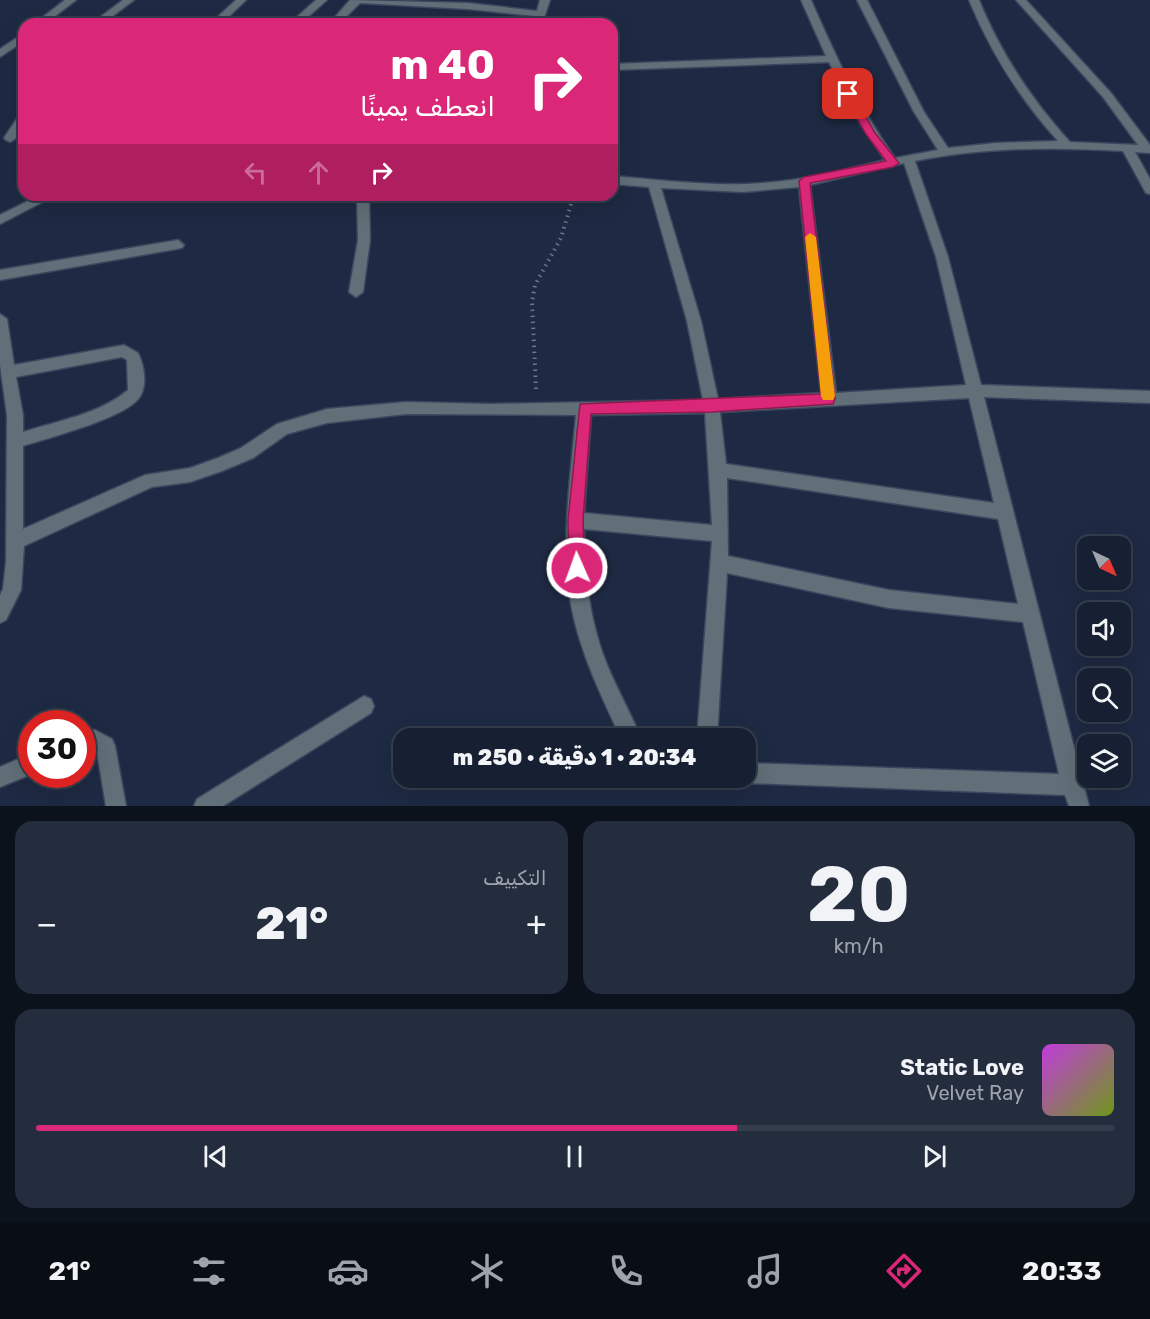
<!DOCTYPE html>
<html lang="ar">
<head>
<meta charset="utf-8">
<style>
  :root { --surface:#162032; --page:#232d3e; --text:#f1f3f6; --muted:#9ea3ac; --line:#353e4d; --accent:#db2777 }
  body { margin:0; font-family:Rubik,Vazirmatn,sans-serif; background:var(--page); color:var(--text); direction:rtl; height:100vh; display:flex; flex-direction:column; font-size:22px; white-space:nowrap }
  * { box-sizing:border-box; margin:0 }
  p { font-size:20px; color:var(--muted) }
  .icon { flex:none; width:33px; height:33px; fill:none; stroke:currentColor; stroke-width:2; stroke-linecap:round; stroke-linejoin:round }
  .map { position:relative; height:806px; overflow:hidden; direction:ltr }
  .details { display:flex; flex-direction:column; gap:15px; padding:15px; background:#0c121c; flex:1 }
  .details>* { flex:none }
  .banner { position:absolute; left:18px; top:18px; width:600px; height:183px; border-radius:18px; box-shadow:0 6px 24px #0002,0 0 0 2px var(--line); direction:rtl; background:#db2777; color:#fff; overflow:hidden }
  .needle { width:39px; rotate:136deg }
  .tools { position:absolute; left:1077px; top:536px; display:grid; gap:12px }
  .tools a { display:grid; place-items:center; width:54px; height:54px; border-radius:12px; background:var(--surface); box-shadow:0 6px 24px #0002,0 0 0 2px var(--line); font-size:30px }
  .speed { position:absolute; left:18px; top:710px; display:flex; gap:12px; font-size:30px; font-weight:700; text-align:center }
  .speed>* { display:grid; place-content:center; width:78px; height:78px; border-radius:50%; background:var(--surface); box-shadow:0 6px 24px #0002,0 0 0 2px var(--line); line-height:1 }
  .speed .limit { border:9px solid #d22; background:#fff; color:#111 }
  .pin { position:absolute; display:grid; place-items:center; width:51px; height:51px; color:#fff; margin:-26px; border-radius:12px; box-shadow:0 3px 9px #0006 }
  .me { position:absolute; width:66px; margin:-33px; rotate:358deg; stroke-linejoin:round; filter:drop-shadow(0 0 4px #0008) }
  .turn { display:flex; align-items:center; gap:21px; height:126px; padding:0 24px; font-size:27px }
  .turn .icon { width:78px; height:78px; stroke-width:2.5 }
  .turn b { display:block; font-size:42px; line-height:51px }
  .lanes { display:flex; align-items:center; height:57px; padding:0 24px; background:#0003; justify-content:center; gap:30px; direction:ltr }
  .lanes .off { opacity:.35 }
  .big { font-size:45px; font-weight:800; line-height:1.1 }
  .details .tile { flex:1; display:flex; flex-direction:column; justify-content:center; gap:9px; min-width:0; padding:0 21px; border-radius:18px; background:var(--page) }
  .details .dial { align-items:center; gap:0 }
  .dial b { font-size:78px; line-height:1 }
  .song { display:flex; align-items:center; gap:18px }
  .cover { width:72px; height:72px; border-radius:9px; background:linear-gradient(135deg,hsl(290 70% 55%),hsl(80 70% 35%)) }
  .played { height:6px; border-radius:3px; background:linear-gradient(90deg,var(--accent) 65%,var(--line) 65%) }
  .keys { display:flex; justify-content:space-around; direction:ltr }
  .heat { display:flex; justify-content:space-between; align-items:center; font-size:33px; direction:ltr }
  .details .tiles { flex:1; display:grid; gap:15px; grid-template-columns:1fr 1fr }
  .tile:last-child { grid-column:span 2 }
  .trip { position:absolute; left:393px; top:728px; width:363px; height:60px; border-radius:18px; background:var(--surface); box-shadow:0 6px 24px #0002,0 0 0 2px var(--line); font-weight:800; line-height:60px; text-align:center; direction:rtl }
  .tabs { display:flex; height:96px; justify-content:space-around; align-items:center; background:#090d14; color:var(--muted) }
  .tabs .icon { width:42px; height:42px }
  .tabs .on { color:var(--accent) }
  .tabs b { font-size:27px; color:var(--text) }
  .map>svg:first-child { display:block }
</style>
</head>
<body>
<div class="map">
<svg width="1150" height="806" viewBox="0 0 1150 806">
  <rect width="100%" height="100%" fill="#1e2a43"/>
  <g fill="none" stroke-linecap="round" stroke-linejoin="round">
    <g stroke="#3c475f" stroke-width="3">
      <g id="minor">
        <path d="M65 0H76L45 24H34Z"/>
        <path d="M123 0H134L102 24H91Z"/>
        <path d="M236 0H246L221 24H210Z"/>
        <path d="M316 0H327L300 24H289Z"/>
        <path d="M350 0 468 3 537 11 540 0H550L542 24H532L535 16 468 9 360 3 339 24H329Z"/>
        <path d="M801 0H811C835 55 860 109 895 158L938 150 914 112 857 0H867L924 112 948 148 996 143 1058 141C1020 99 991 53 969 0H979C1001 54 1031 99 1070 142L1138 145 1103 97 1016 0H1026L1111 93 1150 145V153L1135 152 1150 179V194L1146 193 1123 151C1053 147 984 147 915 161L948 257 981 385 1150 391V403L984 397 1089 806H1069L1065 795 746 783 739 780 737 777H746V763L1059 774 1023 622 889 608 727 573 717 738H697L712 541 584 529C585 565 587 600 597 635 606 671 627 704 641 738H621C598 689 573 638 568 583 563 527 571 471 576 415L406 414 327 423 287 434 253 458 222 471 190 482 152 487 24 546 21 590 6 620 0 623V595L3 589 6 562 7 415 0 365V314L7 319 14 365 124 345 138 353C144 365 148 386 139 398 125 418 48 438 23 446V529L145 475 190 468 218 458 241 448 277 424 327 409 406 402 490 404 703 400 687 321 649 187 612 184V176C662 180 713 187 763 183 805 180 845 170 885 160L861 125 829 62 612 70V64L826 56ZM904 163 936 257 966 385 836 393 810 185ZM799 187 821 393 718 399 701 321 661 188 743 192ZM122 357 127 360 128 390C100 414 57 421 23 432V415L16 377ZM969 398 994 503 726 464 720 412ZM705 413 712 525 584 513 591 415ZM727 478 998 519 1018 604 889 590 728 556Z"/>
        <path d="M24 33V41L0 57V49Z"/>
        <path d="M24 113C24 124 21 137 10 142L6 140 4 138 20 114Z"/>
        <path d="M40 195H56L0 224V215Z"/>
        <path d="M357 195H369L370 240 363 292 356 297 349 292 358 240Z"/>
        <path d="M178 240 184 245 182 248 0 280V270Z"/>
        <path d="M364 696 371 699 374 706 371 713 223 806H194L197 799Z"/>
        <path d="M95 730 112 739 115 746 126 806H106L97 752 93 750 82 751V731Z"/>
        <path d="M32 753V774L0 787V767Z"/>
      </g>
    </g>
    <path stroke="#6c778c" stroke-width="2" stroke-dasharray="1 3" stroke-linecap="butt" d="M573 200 574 195"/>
    <path stroke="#6c778c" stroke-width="4" stroke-dasharray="1.5 4.5" stroke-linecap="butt" d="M536 389 532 302 535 285 561 238 573 198"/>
    <use href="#minor" fill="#616f78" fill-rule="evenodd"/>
  </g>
  <path fill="#db2777" stroke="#8e194d" stroke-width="1.5" d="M845 92H852L875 133 899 163 893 167 810 183 835 399 833 404 712 412 591 414 583 520 585 568 582 574 577 576 571 574 569 568 568 520 580 404 821 394 799 181 804 177 886 161 866 134 843 94Z"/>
  <path fill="#f59e0b" d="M810 233 816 237 835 396 833 400H823L821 396 805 237Z"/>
</svg>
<div class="tools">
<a><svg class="needle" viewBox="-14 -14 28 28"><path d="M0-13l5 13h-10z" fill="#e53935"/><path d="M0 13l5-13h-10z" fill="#9ea3ac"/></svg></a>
<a><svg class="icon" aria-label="sound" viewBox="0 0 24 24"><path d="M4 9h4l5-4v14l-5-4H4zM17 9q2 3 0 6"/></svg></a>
<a><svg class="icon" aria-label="search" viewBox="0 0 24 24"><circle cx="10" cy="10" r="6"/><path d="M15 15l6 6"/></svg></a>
<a><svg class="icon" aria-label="layers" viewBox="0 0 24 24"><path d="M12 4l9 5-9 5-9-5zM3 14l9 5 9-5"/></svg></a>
</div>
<div class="speed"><div class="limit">30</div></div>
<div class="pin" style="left:848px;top:94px;background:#d93025"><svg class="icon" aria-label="arrive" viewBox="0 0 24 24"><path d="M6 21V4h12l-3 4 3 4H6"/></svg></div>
<svg class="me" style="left:577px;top:568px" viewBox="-20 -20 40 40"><circle r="17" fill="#db2777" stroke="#fff" stroke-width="3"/><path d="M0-11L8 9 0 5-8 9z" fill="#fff"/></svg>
<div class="trip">20:34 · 1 دقيقة · 250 m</div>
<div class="banner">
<div class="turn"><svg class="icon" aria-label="right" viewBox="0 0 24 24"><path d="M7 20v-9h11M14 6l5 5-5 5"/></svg><div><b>40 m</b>انعطف يمينًا</div></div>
<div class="lanes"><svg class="icon off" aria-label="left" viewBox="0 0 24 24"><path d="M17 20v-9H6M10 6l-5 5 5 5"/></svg><svg class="icon off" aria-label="ahead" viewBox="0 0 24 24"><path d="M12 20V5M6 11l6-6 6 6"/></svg><svg class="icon" aria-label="right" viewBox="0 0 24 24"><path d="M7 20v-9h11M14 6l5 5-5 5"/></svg></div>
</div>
</div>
<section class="details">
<div class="tiles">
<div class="tile dial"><b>20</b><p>km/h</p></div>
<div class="tile"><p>التكييف</p>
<div class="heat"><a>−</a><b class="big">21°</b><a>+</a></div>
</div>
<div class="tile">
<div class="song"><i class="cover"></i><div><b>Static Love</b><p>Velvet Ray</p></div></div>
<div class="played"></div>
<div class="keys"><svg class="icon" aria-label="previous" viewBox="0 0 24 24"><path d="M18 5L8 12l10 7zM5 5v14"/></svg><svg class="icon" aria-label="pause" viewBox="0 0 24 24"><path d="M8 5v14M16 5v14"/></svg><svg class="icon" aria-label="next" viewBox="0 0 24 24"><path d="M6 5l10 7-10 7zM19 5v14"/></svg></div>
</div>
</div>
</section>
<nav class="tabs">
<b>20:33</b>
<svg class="icon on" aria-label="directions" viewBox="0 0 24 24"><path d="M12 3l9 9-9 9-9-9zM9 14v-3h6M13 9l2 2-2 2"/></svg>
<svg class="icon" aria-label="music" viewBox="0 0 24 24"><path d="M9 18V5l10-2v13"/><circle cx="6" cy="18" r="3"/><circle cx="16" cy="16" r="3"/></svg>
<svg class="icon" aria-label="phone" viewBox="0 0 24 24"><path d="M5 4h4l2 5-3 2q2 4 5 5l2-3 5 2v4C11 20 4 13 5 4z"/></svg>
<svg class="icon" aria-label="climate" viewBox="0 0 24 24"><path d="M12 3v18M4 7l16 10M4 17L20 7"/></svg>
<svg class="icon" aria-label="car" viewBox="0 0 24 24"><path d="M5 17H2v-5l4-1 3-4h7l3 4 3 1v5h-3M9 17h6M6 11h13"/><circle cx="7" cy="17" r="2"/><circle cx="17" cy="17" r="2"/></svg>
<svg class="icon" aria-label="filters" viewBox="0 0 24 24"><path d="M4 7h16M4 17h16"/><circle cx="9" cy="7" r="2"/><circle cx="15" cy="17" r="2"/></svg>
<b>21°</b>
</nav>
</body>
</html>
